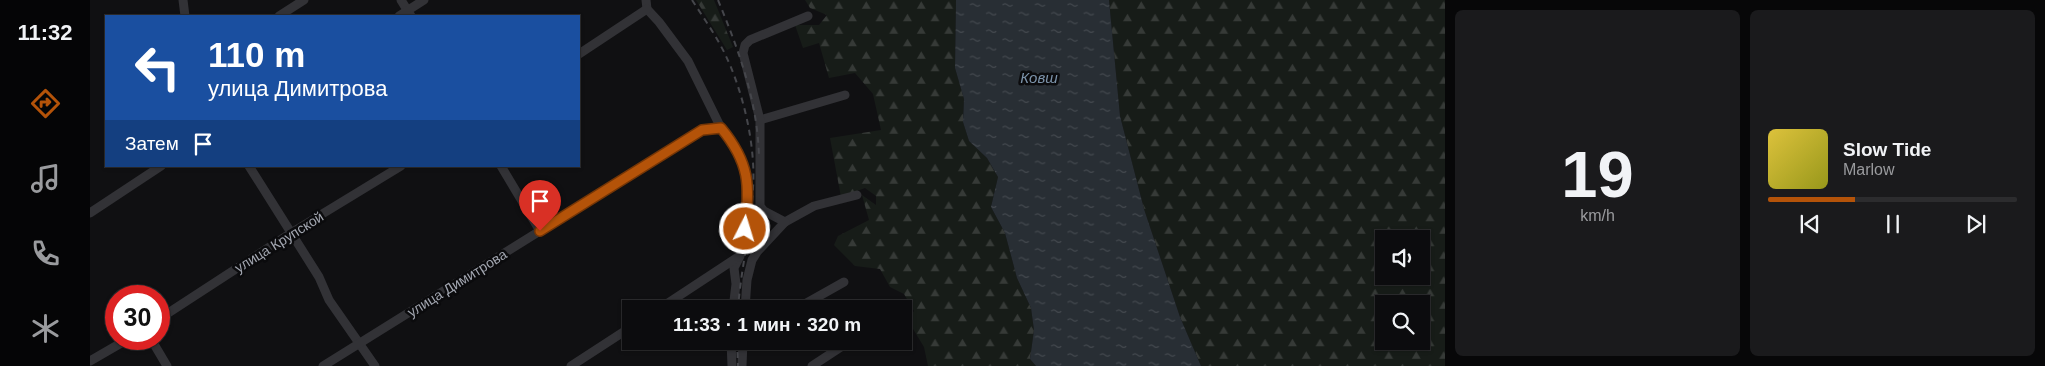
<!DOCTYPE html>
<html lang="ru">
<head>
<meta charset="utf-8">
<style>
  :root { --surface:#0c0c0e; --page:#1a1a1c; --text:#f1f3f6; --muted:#9a9b9e; --line:#2c2c2e; --accent:#b45309 }
  body { margin:0; font-family:Arial,sans-serif; background:var(--page); color:var(--text); height:100vh; display:flex; flex-direction:column; font-size:19px; white-space:nowrap }
  * { box-sizing:border-box; margin:0 }
  p { font-size:16px; color:var(--muted) }
  .icon { flex:none; width:28px; height:28px; fill:none; stroke:currentColor; stroke-width:2; stroke-linecap:round; stroke-linejoin:round }
  .map { position:relative; flex:1; overflow:hidden }
  .details { display:flex; flex-direction:column; gap:10px; padding:10px; background:#070708; width:600px }
  .details>* { flex:none }
  .hud { position:absolute; left:15px; top:15px; width:475px; height:152px; border-radius:0px; box-shadow:0 1px 4px #0004,0 0 0 1px var(--line); background:#1a4fa0; color:#fff; overflow:hidden }
  .fabs { position:absolute; left:1285px; top:230px; display:grid; gap:10px }
  .fabs a { display:grid; place-items:center; width:55px; height:55px; border-radius:0px; background:var(--surface); box-shadow:0 1px 4px #0004,0 0 0 1px var(--line); font-size:25px }
  .speed { position:absolute; left:15px; top:285px; display:flex; gap:10px; font-size:25px; font-weight:700; text-align:center }
  .speed>* { display:grid; place-content:center; width:65px; height:65px; border-radius:50%; background:var(--surface); box-shadow:0 1px 4px #0004,0 0 0 1px var(--line); line-height:1 }
  .speed .limit { border:8px solid #d22; background:#fff; color:#111 }
  .pin { position:absolute; display:grid; place-items:center; width:42px; height:42px; color:#fff; margin:-51px -21px; border-radius:50% 50% 50% 0; rotate:-45deg; box-shadow:0 0 5px #0007 }
  .pin .icon { rotate:45deg }
  .me { position:absolute; width:55px; margin:-28px; rotate:5deg; stroke-linejoin:round; filter:drop-shadow(0 0 4px #0008) }
  .turn { display:flex; align-items:center; gap:18px; height:105px; padding:0 20px; font-size:22px }
  .turn .icon { width:65px; height:65px; stroke-width:2.5 }
  .turn b { display:block; font-size:35px; line-height:42px }
  .then { display:flex; align-items:center; height:48px; padding:0 20px; background:#0003; gap:10px; font-size:19px }
  .details .card { flex:1; display:flex; flex-direction:column; justify-content:center; gap:8px; min-width:0; padding:0 18px; border-radius:8px; background:var(--page) }
  .details .dial { align-items:center; gap:0 }
  .dial b { font-size:65px; line-height:1 }
  .song { display:flex; align-items:center; gap:15px }
  .cover { width:60px; height:60px; border-radius:8px; background:linear-gradient(135deg,hsl(50 70% 55%),hsl(60 70% 35%)) }
  .played { height:5px; border-radius:2px; background:linear-gradient(90deg,var(--accent) 35%,var(--line) 35%) }
  .keys { display:flex; justify-content:space-around; direction:ltr }
  .details .tiles { flex:1; display:grid; gap:10px; grid-template-columns:repeat(2,1fr) }
  .trip { position:absolute; left:532px; top:300px; width:290px; height:50px; border-radius:0px; background:var(--surface); box-shadow:0 1px 4px #0004,0 0 0 1px var(--line); font-weight:800; line-height:50px; text-align:center }
  main { display:flex; flex:1; min-height:0 }
  .tabs { display:flex; flex-direction:column; width:90px; justify-content:space-around; align-items:center; background:#050506; color:var(--muted) }
  .tabs .icon { width:35px; height:35px }
  .tabs .active { color:var(--accent) }
  .tabs b { font-size:22px; color:var(--text) }
  .map>svg:first-child { display:block }
</style>
</head>
<body>
<main>
<nav class="tabs">
<b>11:32</b>
<svg class="icon active" aria-label="directions" viewBox="0 0 24 24"><path d="M12 3l9 9-9 9-9-9zM9 14v-3h6M13 9l2 2-2 2"/></svg>
<svg class="icon" aria-label="music" viewBox="0 0 24 24"><path d="M9 18V5l10-2v13"/><circle cx="6" cy="18" r="3"/><circle cx="16" cy="16" r="3"/></svg>
<svg class="icon" aria-label="phone" viewBox="0 0 24 24"><path d="M5 4h4l2 5-3 2q2 4 5 5l2-3 5 2v4C11 20 4 13 5 4z"/></svg>
<svg class="icon" aria-label="climate" viewBox="0 0 24 24"><path d="M12 3v18M4 7l16 10M4 17L20 7"/></svg>
</nav>
<div class="map">
<svg width="1355" height="366" viewBox="0 0 1355 366">
  <defs>
    <pattern id="forest-firs" width="22" height="20" patternUnits="userSpaceOnUse" patternTransform="scale(1.25)"><rect width="22" height="20" fill="#171c18"/><path d="M5 1l3.5 6h-7zM16 11l3.5 6h-7z" fill="#363a37"/></pattern>
    <pattern id="water-ripples" width="26" height="14" patternUnits="userSpaceOnUse" patternTransform="scale(1.25)"><rect width="26" height="14" fill="#282e34"/><path d="M2 4q2-2 4 0t4 0M15 11q2-2 4 0t4 0" fill="none" stroke="#44494f"/></pattern>
  </defs>
  <rect width="100%" height="100%" fill="#101012"/>
  <g fill="url(#forest-firs)" fill-rule="evenodd">
    <path d="M606 0H624L643 47 637 50Z"/>
    <path d="M715 0H866L865 68 874 99 873 122 879 141 897 158 908 177 901 207 915 233 927 278 941 308 944 330 940 359 946 366H838L834 347 817 319 824 311 814 294 800 287 790 269 765 266 744 245 748 236 779 220 772 195 786 205V196L775 188 751 197 740 138 791 130 783 94 765 73 739 78 729 43 713 48 705 25H729L737 15 720 8Z"/>
    <path d="M1019 0H1355V366H1111L1090 317 1054 209 1030 116ZM1294 239H1331V276H1294ZM1294 304H1331V341H1294Z"/>
  </g>
  <path fill="url(#water-ripples)" d="M866 0H1019L1030 116 1054 209 1090 317 1111 366H946L940 359 944 330 941 308 927 278 915 233 901 207 908 177 897 158 879 141 873 122 874 99 865 68Z"/>
  <g fill="none" stroke-linecap="round" stroke-linejoin="round">
    <g stroke="#323236" stroke-width="9">
      <path d="M93 0 95 16"/>
      <path d="M311 0 321 16"/>
      <path d="M556 0 557 9 569 22 598 61 631 128 647 151 655 171 658 192 656 217 650 256 644 268 646 284 643 309"/>
      <path d="M189 16 214 0"/>
      <path d="M309 16 334 0"/>
      <path d="M489 54 557 9"/>
      <path d="M670 120 755 95"/>
      <path d="M159 166 229 277 239 300 285 366"/>
      <path d="M411 166 450 231"/>
      <path d="M0 213 71 166"/>
      <path d="M695 222 724 206 767 195"/>
      <path d="M569 309 648 257"/>
      <path d="M655 309 657 280 662 260 667 252 695 222 674 211 670 206V120L653 53 655 45 660 40 718 16"/>
      <path d="M706 309 754 282"/>
      <path d="M69 319 201 233 311 166"/>
      <path d="M61 339 77 366"/>
      <path d="M641 341 642 366"/>
      <path d="M0 361 38 339"/>
      <path d="M233 366 612 130 631 128"/>
      <path d="M481 366 541 327"/>
      <path d="M652 366 653 341"/>
      <path d="M722 366 760 341"/>
    </g>
    <g stroke="#45464b" stroke-width="2" stroke-dasharray="6 5" stroke-linecap="butt">
      <path d="M602 0C613 17 625 34 634 52 653 90 666 146 663 188 661 229 651 268 648 309"/>
      <path d="M628 0C649 51 668 102 669 158"/>
      <path d="M647 341 648 366"/>
    </g>
  </g>
  <g fill="none" stroke-linecap="round" stroke-linejoin="round">
    <g stroke="#753606" stroke-width="12">
      <path id="route" d="M450 231 612 130 631 128C660 163 660 185 655 229"/>
    </g>
    <use href="#route" stroke="#b45309" stroke-width="9"/>
  </g>
  <g text-anchor="middle" stroke-width="5" stroke-linejoin="round" paint-order="stroke">
    <g font-size="14" fill="#a3a7b1" stroke="#0b0b0d">
      <text transform="translate(189 242) rotate(-32)" y="5">улица Крупской</text>
      <text transform="translate(367 283) rotate(-32)" y="5">улица Димитрова</text>
    </g>
    <g font-size="15" font-style="italic" fill="#7c93aa" stroke="#0b0b0d">
      <text x="949" y="83">Ковш</text>
    </g>
  </g>
</svg>
<div class="fabs">
<a><svg class="icon" aria-label="sound" viewBox="0 0 24 24"><path d="M4 9h4l5-4v14l-5-4H4zM17 9q2 3 0 6"/></svg></a>
<a><svg class="icon" aria-label="search" viewBox="0 0 24 24"><circle cx="10" cy="10" r="6"/><path d="M15 15l6 6"/></svg></a>
</div>
<div class="speed"><div class="limit">30</div></div>
<div class="pin" style="left:450px;top:231px;background:#d93025"><svg class="icon" aria-label="arrive" viewBox="0 0 24 24"><path d="M6 21V4h12l-3 4 3 4H6"/></svg></div>
<svg class="me" style="left:655px;top:229px" viewBox="-20 -20 40 40"><circle r="17" fill="#b45309" stroke="#fff" stroke-width="3"/><path d="M0-11L8 9 0 5-8 9z" fill="#fff"/></svg>
<div class="trip">11:33 · 1 мин · 320 m</div>
<div class="hud">
<div class="turn"><svg class="icon" aria-label="left" viewBox="0 0 24 24"><path d="M17 20v-9H6M10 6l-5 5 5 5"/></svg><div><b>110 m</b>улица Димитрова</div></div>
<div class="then">Затем<svg class="icon" aria-label="arrive" viewBox="0 0 24 24"><path d="M6 21V4h12l-3 4 3 4H6"/></svg></div>
</div>
</div>
<section class="details">
<div class="tiles">
<div class="card dial"><b>19</b><p>km/h</p></div>
<div class="card">
<div class="song"><i class="cover"></i><div><b>Slow Tide</b><p>Marlow</p></div></div>
<div class="played"></div>
<div class="keys"><svg class="icon" aria-label="previous" viewBox="0 0 24 24"><path d="M18 5L8 12l10 7zM5 5v14"/></svg><svg class="icon" aria-label="pause" viewBox="0 0 24 24"><path d="M8 5v14M16 5v14"/></svg><svg class="icon" aria-label="next" viewBox="0 0 24 24"><path d="M6 5l10 7-10 7zM19 5v14"/></svg></div>
</div>
</div>
</section>
</main>
</body>
</html>
